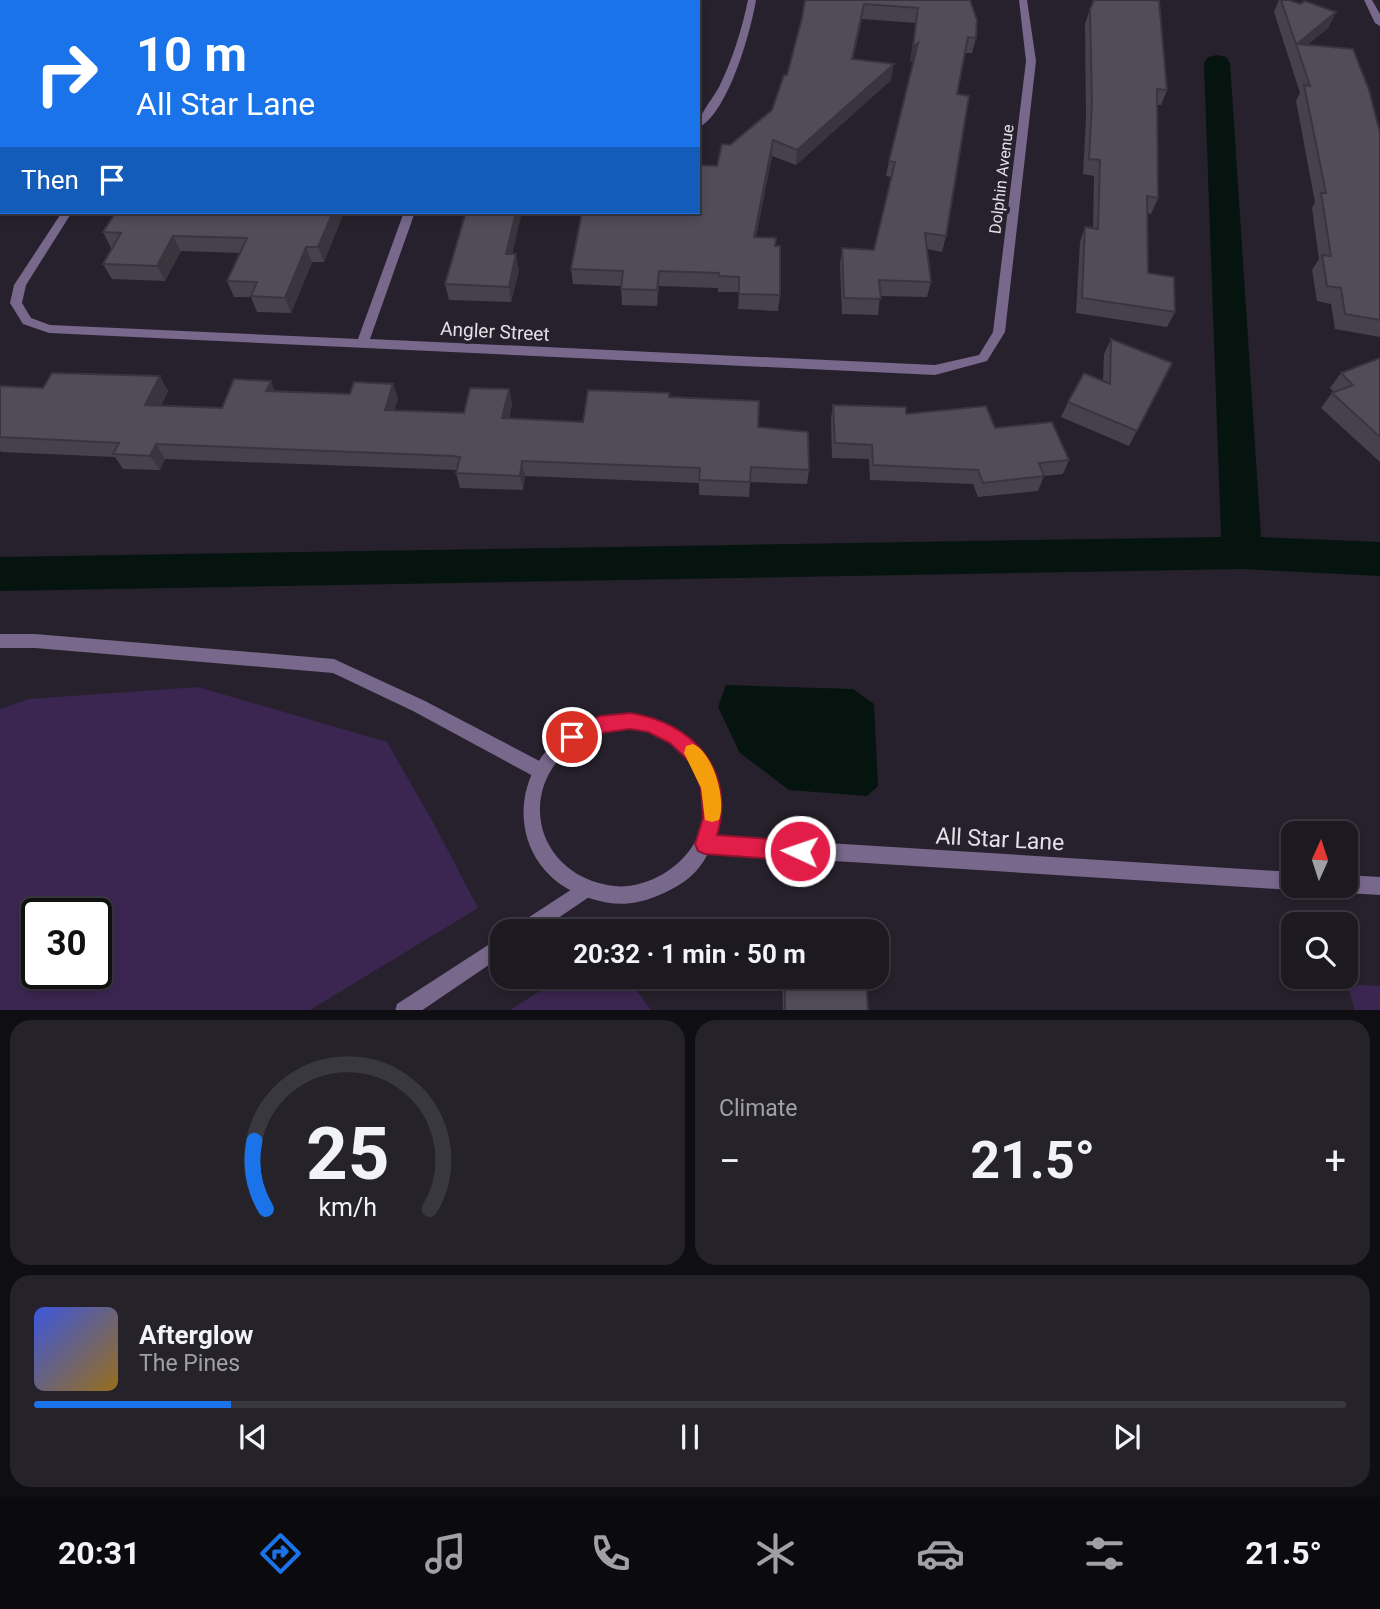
<!DOCTYPE html>
<html lang="en">
<head>
<meta charset="utf-8">
<style>
  :root { --surface:#1c1921; --page:#25222a; --text:#f1f3f6; --muted:#a0a0a5; --line:#3a383f; --accent:#1a73e8 }
  body { margin:0; font-family:Roboto,sans-serif; background:var(--page); color:var(--text); height:100vh; display:flex; flex-direction:column; font-size:26px; white-space:nowrap }
  * { box-sizing:border-box; margin:0 }
  p { font-size:23px; color:var(--muted) }
  .icon { flex:none; width:38px; height:38px; fill:none; stroke:currentColor; stroke-width:2; stroke-linecap:round; stroke-linejoin:round }
  .map { position:relative; height:1010px; overflow:hidden }
  .side { display:flex; flex-direction:column; gap:10px; padding:10px; background:#0f0e12; flex:1 }
  .side>* { flex:none }
  .hud { position:absolute; left:0px; top:0px; width:700px; height:214px; box-shadow:0 4px 10px #0003,0 0 0 2px var(--line); background:#1a73e8; color:#fff; overflow:hidden }
  .needle { width:46px; rotate:3deg }
  .fabs { position:absolute; left:1281px; top:821px; display:grid; gap:14px }
  .fabs a { display:grid; place-items:center; width:77px; height:77px; border-radius:14px; background:var(--surface); box-shadow:0 4px 10px #0003,0 0 0 2px var(--line); font-size:35px }
  .speed { position:absolute; left:21px; top:898px; display:flex; gap:14px; font-size:35px; font-weight:700; text-align:center }
  .speed>* { display:grid; place-content:center; width:91px; height:91px; border-radius:50%; background:var(--surface); box-shadow:0 4px 10px #0003,0 0 0 2px var(--line); line-height:1 }
  .speed .limit { border:4px solid #111; border-radius:10px; background:#fff; color:#111 }
  .pin { position:absolute; display:grid; place-items:center; width:60px; height:60px; color:#fff; margin:-30px; border:4px solid #fff; border-radius:50%; box-shadow:0 2px 7px #0007 }
  .me { position:absolute; width:77px; margin:-38px; rotate:273deg; stroke-linejoin:round; filter:drop-shadow(0 0 5px #0008) }
  .turn { display:flex; align-items:center; gap:24px; height:147px; padding:0 21px; font-size:32px }
  .turn .icon { width:91px; height:91px; stroke-width:2.5 }
  .turn b { display:block; font-size:49px; line-height:60px }
  .then { display:flex; align-items:center; height:66px; padding:0 21px; background:#0003; gap:14px; font-size:26px }
  .big { font-size:52px; font-weight:700; line-height:1.1 }
  .side .widget { flex:1; display:flex; flex-direction:column; justify-content:center; gap:10px; min-width:0; padding:0 24px; border-radius:21px; background:var(--page) }
  .side .dial { align-items:center; gap:0 }
  .dial svg { height:182px; overflow:visible; fill:none; stroke:var(--line); stroke-width:7; stroke-linecap:round; text-anchor:middle }
  .dial text { fill:var(--text); stroke:none }
  .song { display:flex; align-items:center; gap:21px }
  .cover { width:84px; height:84px; border-radius:10px; background:linear-gradient(135deg,hsl(230 70% 55%),hsl(40 70% 35%)) }
  .played { height:7px; border-radius:4px; background:linear-gradient(90deg,var(--accent) 15%,var(--line) 15%) }
  .keys { display:flex; justify-content:space-around; direction:ltr }
  .heat { display:flex; justify-content:space-between; align-items:center; font-size:38px; direction:ltr }
  .side .tiles { flex:1; display:grid; gap:10px; grid-template-columns:1fr 1fr }
  .widget:last-child { grid-column:span 2 }
  .trip { position:absolute; left:490px; top:919px; width:399px; height:70px; border-radius:21px; background:var(--surface); box-shadow:0 4px 10px #0003,0 0 0 2px var(--line); font-weight:700; line-height:70px; text-align:center }
  .dock { display:flex; height:112px; justify-content:space-around; align-items:center; background:#0b0a0d; color:var(--muted) }
  .dock .icon { width:49px; height:49px }
  .dock .on { color:var(--accent) }
  .dock b { font-size:32px; color:var(--text) }
  .map>svg:first-child { display:block }
</style>
</head>
<body>
<div class="map">
<svg width="1380" height="1011" viewBox="0 0 1380 1011">
  <rect width="100%" height="100%" fill="#26212c"/>
  <g fill="#3b2651" fill-rule="evenodd">
    <path d="M198 687 387 742 434 824 478 908 310 1010H0V709L29 699ZM37 914H96V973H37Z"/>
    <path d="M562 977H627L651 1010H510Z"/>
    <path d="M1347 984 1380 986V1010H1355Z"/>
  </g>
  <path fill="#05140e" d="M726 685 853 689 874 704 878 786 867 796 789 790 740 753 718 707Z"/>
  <g fill="none" stroke-linecap="round" stroke-linejoin="round">
    <path fill="#05140e" fill-rule="evenodd" d="M1217 55 1226 57 1230 63 1261 537 1380 542V576L1242 569 0 591V557L1221 537 1204 63 1208 57Z"/>
    <g fill="#78688c" fill-rule="evenodd">
      <path d="M0 634H35L334 659 425 701 547 765 549 771 547 777 541 779 535 777 413 711 333 673 35 648H0Z"/>
      <path d="M586 880 592 883 595 889 592 895 539 931H514L517 925Z"/>
      <path d="M502 936V956L421 1011H395L397 1004Z"/>
    </g>
    <g fill="#78688c" fill-rule="evenodd">
      <path d="M206 0H214L205 2Z"/>
      <path d="M483 0H491L482 2Z"/>
      <path d="M748 0H756C751 31 728 114 698 128 698 114 714 98 720 85 733 58 742 29 748 0Z"/>
      <path d="M1019 0H1027L1036 61 1005 332 987 361 935 375 49 333 23 324 10 303 14 285 62 212H72L26 285 22 303 31 318 50 325 358 339 404 212H415L370 339 935 365 979 355 993 332 1026 61Z"/>
      <path d="M1364 0H1372L1380 14V26L1375 23Z"/>
      <path d="M630 714C696 723 731 770 715 836L1293 872V886H1300L1293 890 708 853C698 875 679 887 657 896 633 906 613 906 589 898 512 874 502 781 564 734 583 720 607 716 630 714ZM630 728C709 740 732 833 663 874 645 884 627 889 607 885 529 870 516 777 584 739 598 731 614 730 630 728Z"/>
      <path d="M1346 875 1380 877V895L1346 893 1340 890 1338 886H1346Z"/>
    </g>
  </g>
  <g fill="#47414d">
    <path d="M805 0H970L976 38 972 53H965L957 94 946 236 942 252 927 249 931 282 927 297 880 296 878 315 842 314 840 264 842 248 874 250 892 177 886 176 889 161 914 59 910 62 916 23 862 19 853 59 891 80 796 165 772 156 756 237 775 246 780 295 778 311 738 309 739 292H718V288L659 286 657 306 622 305 621 286 573 284 571 269 717 166 730 145 772 110 787 75 802 18Z"/>
    <path d="M1279 0 1336 12 1328 28 1307 45 1380 133V337L1335 329 1331 304 1317 301 1312 270 1319 259 1312 208 1315 202 1296 101 1300 93 1274 12Z"/>
    <path d="M1090 9 1167 90 1161 105H1157L1158 198 1151 214 1147 213 1148 273 1175 312 1167 327 1076 313 1080 242 1085 227 1093 228 1094 176 1083 174 1086 119 1085 24Z"/>
    <path d="M116 212H344L324 262H312L291 313 257 312 251 297H234L227 281 240 253 181 251 165 281 112 279 103 264 113 248H111L103 232Z"/>
    <path d="M512 254 519 270 511 302 449 300 445 284Z"/>
    <path d="M1111 339 1172 363 1129 446 1061 417 1068 402 1103 381 1104 354Z"/>
    <path d="M1380 358V462L1321 408 1332 393 1334 392 1330 388 1341 373Z"/>
    <path d="M393 384 398 399 394 410 464 413 509 389 512 404 509 419 583 422 669 397 758 427 809 470 807 484 750 482 749 497 699 495V483L525 476 523 490 460 488 456 473 457 470 165 459 160 470 123 469 115 457 1 452 0 450V386L168 391 161 406 222 408 275 391 350 394Z"/>
    <path d="M833 405 906 414 995 428 1069 460 1063 474 1044 476 1038 491 978 497 973 484 870 480 869 459 832 458 831 419Z"/>
    <path d="M782 976H866L868 1011H783Z"/>
  </g>
  <g fill="#39353e">
    <path d="M140 0H158L156 2H139Z"/>
    <path d="M298 0H311L310 2H297Z"/>
    <path d="M424 0H434L433 2H424Z"/>
    <path d="M864 4 862 19 850 74 852 59Z"/>
    <path d="M1336 12 1328 28 1299 51 1297 44Z"/>
    <path d="M918 43 915 58 910 62 913 47Z"/>
    <path d="M894 64 891 80 796 165 797 150Z"/>
    <path d="M773 140 772 156 753 252 754 237Z"/>
    <path d="M2 183V212L0 214V186Z"/>
    <path d="M333 212H344L324 262 318 247Z"/>
    <path d="M516 212H522L509 269 506 254Z"/>
    <path d="M173 236 181 251 165 281 157 266Z"/>
    <path d="M306 247 312 262 291 313 285 298Z"/>
    <path d="M516 254 519 270 511 302 509 287Z"/>
    <path d="M659 271V286L657 306V290Z"/>
    <path d="M160 376 168 391 154 420 145 405Z"/>
    <path d="M271 381 277 396 266 391Z"/>
    <path d="M393 384 398 399 390 425 385 410Z"/>
    <path d="M509 389 512 404 506 433 502 418Z"/>
    <path d="M156 444 165 459 160 470 150 456Z"/>
    <path d="M522 461 525 476 523 490 520 476Z"/>
  </g>
  <g fill="#524c59" stroke="#39353e" stroke-width="2">
    <path d="M78 0H140L139 2H76Z"/>
    <path d="M249 0H298L297 2H248Z"/>
    <path d="M361 0H424V2H360Z"/>
    <path d="M533 0H700L699 5H698V2H532Z"/>
    <path d="M805 0H970L977 20 976 38 968 37 957 94 969 96 946 236 925 233 931 282 879 280 881 299 844 298 842 248 874 250 895 162 889 161 918 43 913 47 918 8 864 4 852 59 894 64 797 150 773 140 754 237 776 238 775 246H780V295L739 294V277L719 276V273L659 271 657 290 621 289 623 271 571 269 582 212H698V165L717 166 722 144 730 145 772 110 784 75H787L802 18Z"/>
    <path d="M1094 0H1152L1159 1 1167 90 1157 89 1158 198 1147 196 1148 273 1174 277 1175 312 1082 298 1085 227 1098 229 1100 160 1089 159 1092 103 1090 9Z"/>
    <path d="M1281 0H1289L1300 4 1305 1 1336 12 1297 44 1353 49 1369 90 1380 133V320L1345 314 1341 288 1327 286 1322 255 1331 256 1321 193H1326L1304 85 1310 86Z"/>
    <path d="M2 91V183L0 186V93Z"/>
    <path d="M116 212H333L318 247H306L285 298 251 296 257 282 227 281 247 238 173 236 157 266 103 264 121 233 103 232Z"/>
    <path d="M466 212H516L506 254H516L509 287 445 284Z"/>
    <path d="M1111 339 1172 363 1137 431 1068 402 1084 373 1110 384Z"/>
    <path d="M1380 358V437L1332 393 1353 385 1341 373Z"/>
    <path d="M52 373 160 376 145 405 222 408 234 379 271 381 266 391 350 394 354 382 393 384 385 410 464 413 470 388 509 389 502 418 583 422 588 390 669 393V397L759 401 758 427 808 432 809 470 751 467 750 482 699 480 700 468 522 461 520 476 456 473 460 457 453 456 156 444 150 456 113 454 119 443 0 437V386L43 388Z"/>
    <path d="M833 405 906 407V414L986 406 995 428 1052 422 1069 460 1039 463 1044 476 983 483 978 470 873 465 872 445 835 443Z"/>
    <path d="M785 976H866L868 1011H785Z"/>
  </g>
  <path fill="#e11d48" stroke="#92132f" stroke-width="2" d="M630 713C692 722 736 770 717 835L800 841 807 844 810 851 807 858 800 861 705 854 698 851 695 844 703 818 701 788 691 763 670 743 648 732 630 729 601 733 572 745 566 743 563 737 566 731 600 716Z"/>
  <path fill="#f59e0b" d="M693 744C713 752 727 800 719 820L712 822 705 820 701 788 684 753 686 746Z"/>
  <g text-anchor="middle" stroke-width="7" stroke-linejoin="round" paint-order="stroke">
    <g font-size="16" fill="#e3e0e7" stroke="#26212c">
      <text transform="translate(1001 179) rotate(-83)" y="6">Dolphin Avenue</text>
    </g>
    <g font-size="19" fill="#e3e0e7" stroke="#26212c">
      <text transform="translate(495 331) rotate(3)" y="7">Angler Street</text>
    </g>
    <g font-size="23" fill="#e3e0e7" stroke="#26212c">
      <text transform="translate(1000 839) rotate(3)" y="8">All Star Lane</text>
    </g>
  </g>
</svg>
<div class="fabs">
<a><svg class="needle" viewBox="-14 -14 28 28"><path d="M0-13l5 13h-10z" fill="#e53935"/><path d="M0 13l5-13h-10z" fill="#a0a0a5"/></svg></a>
<a><svg class="icon" aria-label="search" viewBox="0 0 24 24"><circle cx="10" cy="10" r="6"/><path d="M15 15l6 6"/></svg></a>
</div>
<div class="speed"><div class="limit">30</div></div>
<div class="pin" style="left:572px;top:737px;background:#d93025"><svg class="icon" aria-label="arrive" viewBox="0 0 24 24"><path d="M6 21V4h12l-3 4 3 4H6"/></svg></div>
<svg class="me" style="left:800px;top:851px" viewBox="-20 -20 40 40"><circle r="17" fill="#e11d48" stroke="#fff" stroke-width="3"/><path d="M0-11L8 9 0 5-8 9z" fill="#fff"/></svg>
<div class="trip">20:32 · 1 min · 50 m</div>
<div class="hud">
<div class="turn"><svg class="icon" aria-label="right" viewBox="0 0 24 24"><path d="M7 20v-9h11M14 6l5 5-5 5"/></svg><div><b>10 m</b>All Star Lane</div></div>
<div class="then">Then<svg class="icon" aria-label="arrive" viewBox="0 0 24 24"><path d="M6 21V4h12l-3 4 3 4H6"/></svg></div>
</div>
</div>
<section class="side">
<div class="tiles">
<div class="widget dial"><svg viewBox="0 0 100 80">
<path d="M14 69A42 42 0 1 1 86 69"/>
<path d="M14 69A42 42 0 0 1 9 39" stroke="#1a73e8"/>
<text x="50" y="56" font-size="32" font-weight="700">25</text>
<text x="50" y="72" font-size="11">km/h</text>
</svg></div>
<div class="widget"><p>Climate</p>
<div class="heat"><a>−</a><b class="big">21.5°</b><a>+</a></div>
</div>
<div class="widget">
<div class="song"><i class="cover"></i><div><b>Afterglow</b><p>The Pines</p></div></div>
<div class="played"></div>
<div class="keys"><svg class="icon" aria-label="previous" viewBox="0 0 24 24"><path d="M18 5L8 12l10 7zM5 5v14"/></svg><svg class="icon" aria-label="pause" viewBox="0 0 24 24"><path d="M8 5v14M16 5v14"/></svg><svg class="icon" aria-label="next" viewBox="0 0 24 24"><path d="M6 5l10 7-10 7zM19 5v14"/></svg></div>
</div>
</div>
</section>
<nav class="dock">
<b>20:31</b>
<svg class="icon on" aria-label="directions" viewBox="0 0 24 24"><path d="M12 3l9 9-9 9-9-9zM9 14v-3h6M13 9l2 2-2 2"/></svg>
<svg class="icon" aria-label="music" viewBox="0 0 24 24"><path d="M9 18V5l10-2v13"/><circle cx="6" cy="18" r="3"/><circle cx="16" cy="16" r="3"/></svg>
<svg class="icon" aria-label="phone" viewBox="0 0 24 24"><path d="M5 4h4l2 5-3 2q2 4 5 5l2-3 5 2v4C11 20 4 13 5 4z"/></svg>
<svg class="icon" aria-label="climate" viewBox="0 0 24 24"><path d="M12 3v18M4 7l16 10M4 17L20 7"/></svg>
<svg class="icon" aria-label="car" viewBox="0 0 24 24"><path d="M5 17H2v-5l4-1 3-4h7l3 4 3 1v5h-3M9 17h6M6 11h13"/><circle cx="7" cy="17" r="2"/><circle cx="17" cy="17" r="2"/></svg>
<svg class="icon" aria-label="filters" viewBox="0 0 24 24"><path d="M4 7h16M4 17h16"/><circle cx="9" cy="7" r="2"/><circle cx="15" cy="17" r="2"/></svg>
<b>21.5°</b>
</nav>
</body>
</html>
